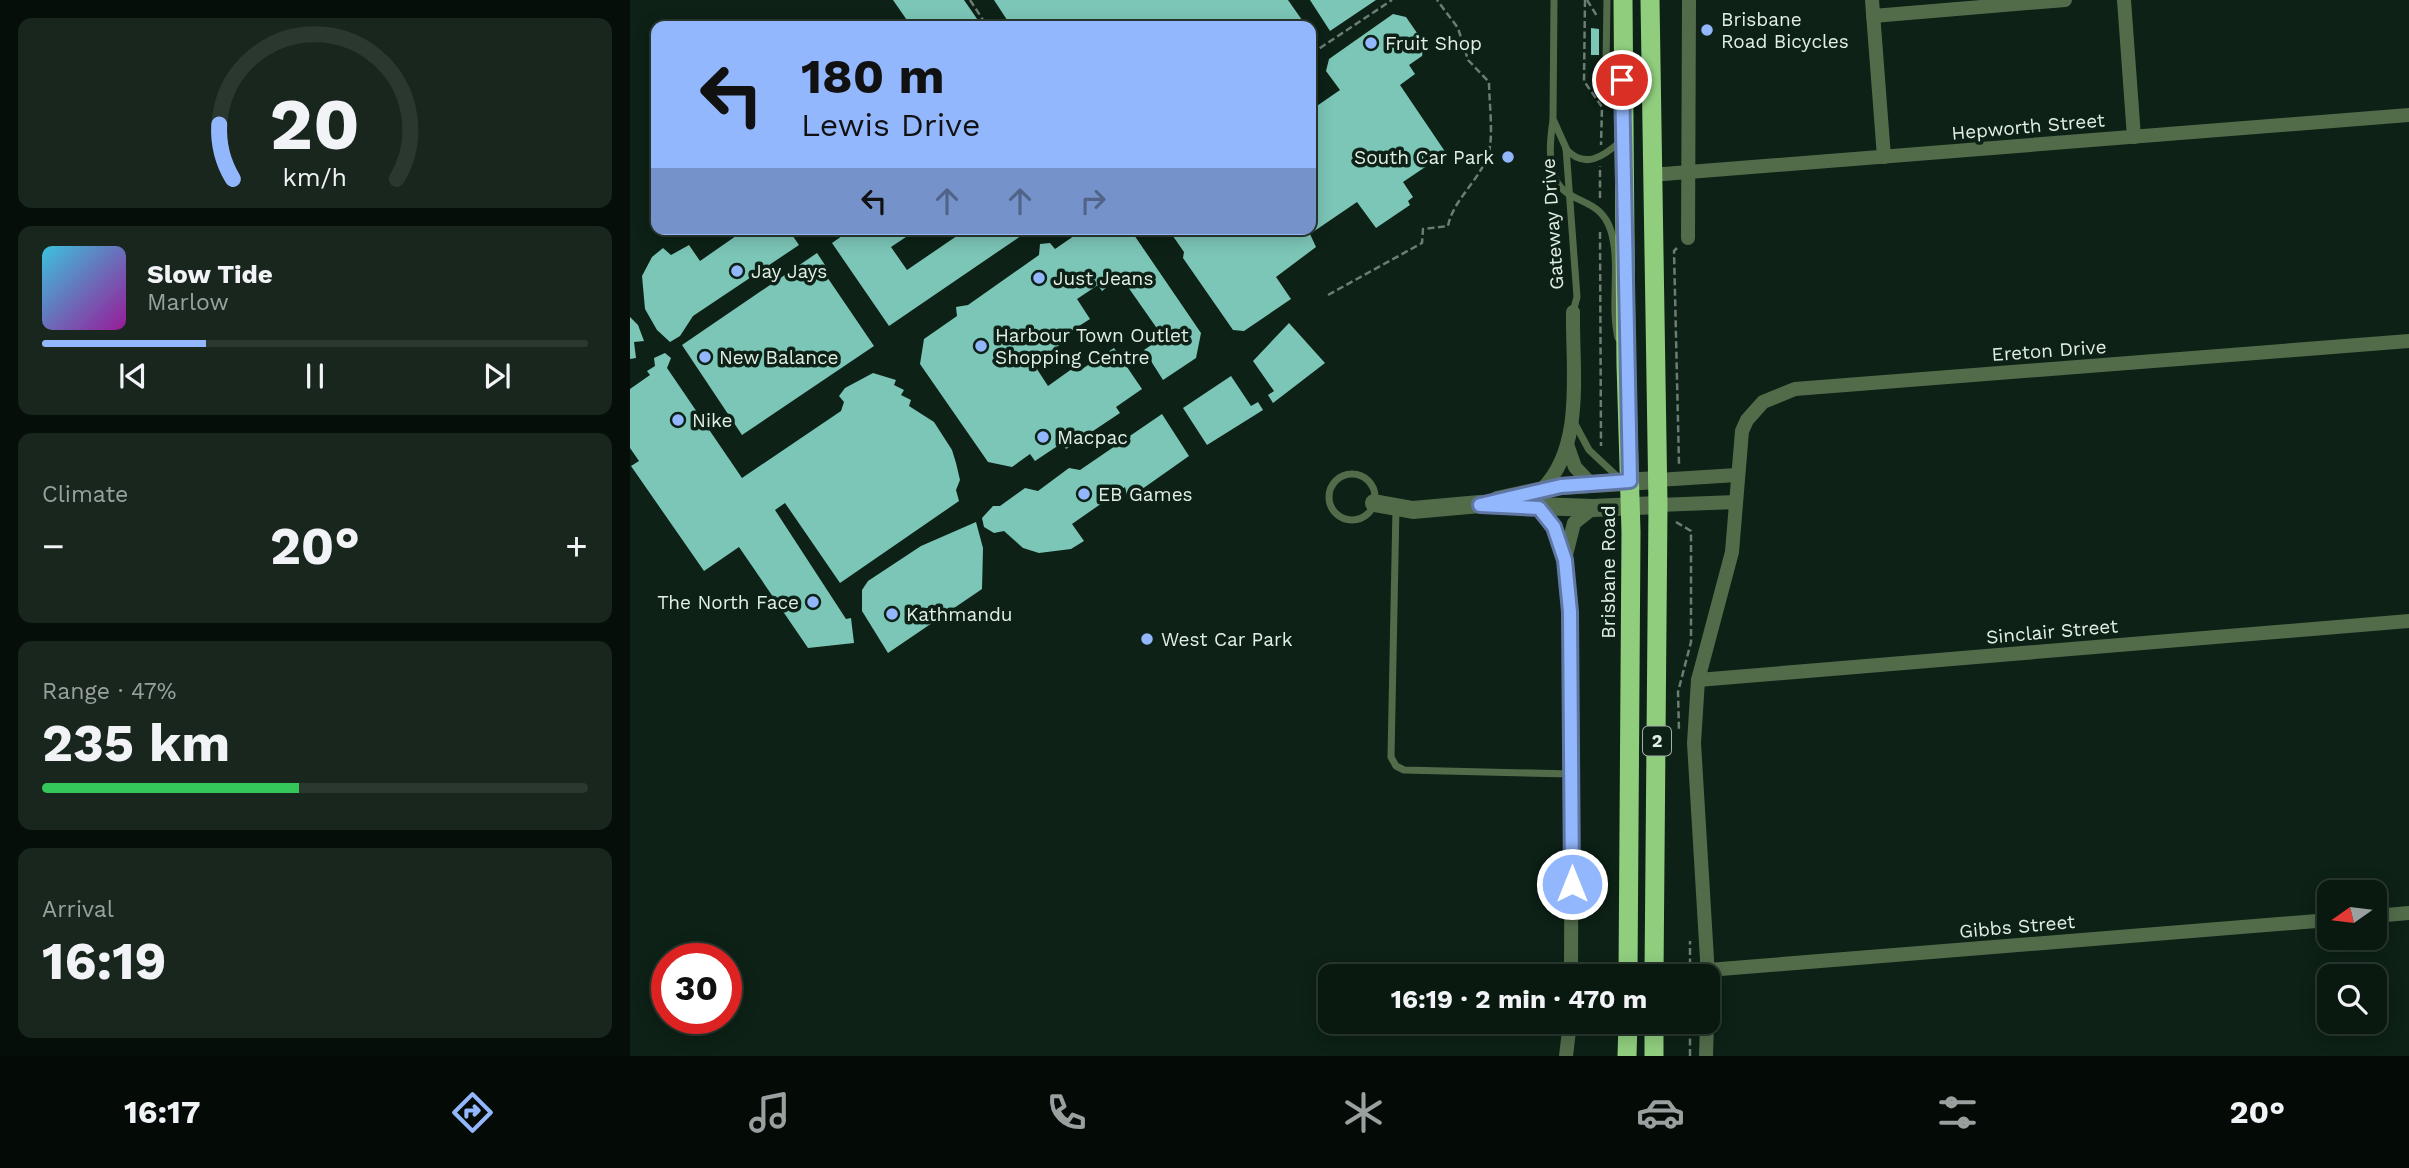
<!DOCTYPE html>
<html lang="en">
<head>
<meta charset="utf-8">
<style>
  :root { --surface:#0a1910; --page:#18261e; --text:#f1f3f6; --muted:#99a09f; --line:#2a3830; --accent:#93b7fd }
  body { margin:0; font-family:"Work Sans",sans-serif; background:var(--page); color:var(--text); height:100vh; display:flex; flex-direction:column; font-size:26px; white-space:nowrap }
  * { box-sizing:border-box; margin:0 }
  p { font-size:23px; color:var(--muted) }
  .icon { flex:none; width:38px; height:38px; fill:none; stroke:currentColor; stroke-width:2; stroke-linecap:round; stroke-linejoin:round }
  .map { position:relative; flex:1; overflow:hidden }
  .panel { display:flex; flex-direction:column; gap:18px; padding:18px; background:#060e09; width:630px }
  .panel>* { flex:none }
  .top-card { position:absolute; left:21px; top:21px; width:665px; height:214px; border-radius:14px; box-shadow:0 4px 18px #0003,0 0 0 2px var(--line); background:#93b7fd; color:#111; overflow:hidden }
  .needle { width:46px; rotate:256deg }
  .tools { position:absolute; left:1687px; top:880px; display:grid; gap:14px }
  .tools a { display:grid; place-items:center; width:70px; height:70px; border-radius:14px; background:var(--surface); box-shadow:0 4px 18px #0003,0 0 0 2px var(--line); font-size:35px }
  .speed { position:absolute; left:21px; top:943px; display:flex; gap:14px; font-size:35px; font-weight:700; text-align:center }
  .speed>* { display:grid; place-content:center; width:91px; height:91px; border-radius:50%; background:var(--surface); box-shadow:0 4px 18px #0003,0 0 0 2px var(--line); line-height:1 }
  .speed .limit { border:10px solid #d22; background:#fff; color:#111 }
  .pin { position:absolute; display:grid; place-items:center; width:60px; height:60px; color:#fff; margin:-30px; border:4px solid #fff; border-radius:50%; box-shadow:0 2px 7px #0007 }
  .me { position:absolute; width:77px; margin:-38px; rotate:0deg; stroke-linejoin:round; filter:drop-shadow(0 0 5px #0008) }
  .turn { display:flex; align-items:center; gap:24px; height:147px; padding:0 35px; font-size:32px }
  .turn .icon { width:91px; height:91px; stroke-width:2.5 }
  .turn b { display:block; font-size:49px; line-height:60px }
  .lanes { display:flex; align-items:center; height:66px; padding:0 35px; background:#0003; justify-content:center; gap:35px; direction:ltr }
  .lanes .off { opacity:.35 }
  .big { font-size:52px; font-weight:700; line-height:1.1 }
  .panel .widget { flex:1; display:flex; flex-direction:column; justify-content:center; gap:10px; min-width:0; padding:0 24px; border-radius:14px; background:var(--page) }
  .panel .dial { align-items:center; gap:0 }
  .dial svg { height:182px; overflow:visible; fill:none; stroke:var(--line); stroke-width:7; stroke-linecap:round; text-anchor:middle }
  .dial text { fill:var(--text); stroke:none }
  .song { display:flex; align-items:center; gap:21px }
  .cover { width:84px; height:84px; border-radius:10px; background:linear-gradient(135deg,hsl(190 70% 55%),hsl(300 70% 35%)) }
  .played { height:7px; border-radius:4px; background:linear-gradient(90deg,var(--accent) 30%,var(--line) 30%) }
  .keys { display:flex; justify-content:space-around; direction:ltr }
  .heat { display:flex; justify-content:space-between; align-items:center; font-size:38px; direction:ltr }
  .charge { height:10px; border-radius:5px; background:linear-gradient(90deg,#34c759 47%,var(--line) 0) }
  .trip { position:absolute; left:688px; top:964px; width:402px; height:70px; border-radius:14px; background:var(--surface); box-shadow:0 4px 18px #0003,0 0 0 2px var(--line); font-weight:700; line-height:70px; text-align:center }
  .menu { display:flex; height:112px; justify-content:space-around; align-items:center; background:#040a06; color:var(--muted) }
  .menu .icon { width:49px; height:49px }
  .menu .on { color:var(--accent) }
  .menu b { font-size:32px; color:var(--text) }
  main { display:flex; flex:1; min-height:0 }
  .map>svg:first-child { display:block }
</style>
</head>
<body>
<main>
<section class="panel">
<div class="widget dial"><svg viewBox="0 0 100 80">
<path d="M14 69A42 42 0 1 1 86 69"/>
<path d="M14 69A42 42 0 0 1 8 45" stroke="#93b7fd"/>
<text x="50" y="56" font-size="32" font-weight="700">20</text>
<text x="50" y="72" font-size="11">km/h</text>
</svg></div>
<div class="widget">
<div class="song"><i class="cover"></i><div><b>Slow Tide</b><p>Marlow</p></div></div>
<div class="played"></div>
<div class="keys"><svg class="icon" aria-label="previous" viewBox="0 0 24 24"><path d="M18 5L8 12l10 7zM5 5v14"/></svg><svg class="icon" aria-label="pause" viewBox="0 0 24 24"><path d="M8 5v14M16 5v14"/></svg><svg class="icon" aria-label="next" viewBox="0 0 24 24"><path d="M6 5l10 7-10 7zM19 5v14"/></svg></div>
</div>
<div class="widget"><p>Climate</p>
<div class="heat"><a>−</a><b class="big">20°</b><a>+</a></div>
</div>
<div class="widget"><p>Range · 47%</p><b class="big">235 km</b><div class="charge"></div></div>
<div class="widget"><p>Arrival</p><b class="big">16:19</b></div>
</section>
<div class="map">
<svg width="1779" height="1056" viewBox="0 0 1779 1056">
  <rect width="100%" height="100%" fill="#0d2116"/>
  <g fill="#7cc6b7">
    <path d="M263 0H334L352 26H281Z"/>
    <path d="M364 0H658L672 20 671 26H381Z"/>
    <path d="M680 0H746L700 31Z"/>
    <path d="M763 14 776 17 794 43 792 56 779 65 785 74 770 85 816 153 773 182 783 197 778 201 780 205 746 228 727 202 680 234 686 247 646 277 661 299 614 331 603 330 553 258 554 252 538 229H681V110L710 90 696 71 699 59Z"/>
    <path d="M961 28 969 29V55H961Z"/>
    <path d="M116 229H158L169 245 63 316 50 336 40 342 27 330 15 309 12 276 22 257 33 248 41 255 59 245 70 261Z"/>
    <path d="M222 229H288L261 247 277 270 337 229H401L259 326 202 243Z"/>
    <path d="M454 229H500L571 333 566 358 533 380 514 350 533 337 491 277 472 291 468 285 447 299 460 319 427 340 431 344 403 363 418 386 446 366 449 371 484 348 512 389 486 407 490 413 436 449 432 443 405 461 400 454 382 467 358 462 290 364 294 339 327 316 326 307 338 305 409 255 410 244 420 243 425 249Z"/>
    <path d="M187 253 197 268 193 271 244 346 112 435 52 345Z"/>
    <path d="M0 317 8 325 14 341 4 342 6 358 0 359Z"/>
    <path d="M659 323 695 363 643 403 638 395 644 391 623 361Z"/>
    <path d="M35 353 41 358 37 368 112 478 211 411 214 402 209 396 215 388 243 373 266 380 264 385 274 390 271 395 281 400 279 406 304 422 322 450 326 463 330 480 326 490 329 501 210 583 155 503 145 510 216 619 221 618 224 643 178 648 109 547 74 571 1 466 9 461 0 448V389L20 375 17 371 25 366 24 358Z"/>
    <path d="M601 376 621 406 628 402 633 410 577 445 553 408Z"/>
    <path d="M532 414 559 456 498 499 495 487 442 524 454 541 441 549 409 553 393 548 374 531 364 533 354 527 352 518 363 506H370L395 488 408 491 439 468 450 470Z"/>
    <path d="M346 522 353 548 352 589 258 653 232 611V590L238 581 291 546Z"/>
  </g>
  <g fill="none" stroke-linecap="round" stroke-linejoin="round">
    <g stroke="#6c7d74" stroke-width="2.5" stroke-dasharray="7 3.5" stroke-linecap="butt">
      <path d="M340 0 357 26"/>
      <path d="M955 0 954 81 972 107 971 145"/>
      <path d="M957 0 967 16"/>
      <path d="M681 54 762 0"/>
      <path d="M970 198V166"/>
      <path d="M970 232 971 446"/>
      <path d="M1047 248 1044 251 1049 464"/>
      <path d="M698 295 792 243 793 229 818 226C823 200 849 181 858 155 864 138 859 101 859 82L838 60 828 28 807 0"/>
      <path d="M1046 522 1061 531V642L1048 692 1049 732"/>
      <path d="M1060 976V941"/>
      <path d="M1060 1056V1022"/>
    </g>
    <g stroke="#526c4a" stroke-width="7">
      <path d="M924 0 923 119 936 148 947 297 943 312"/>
      <path d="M977 0 976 63 987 97"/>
      <path d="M923 120C907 222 966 181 981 231 991 265 980 303 988 338"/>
      <path d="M936 149C955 170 974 156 991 141"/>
      <path d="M945 424 959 450 990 479"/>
      <circle cx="722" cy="497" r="23"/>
      <path d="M766 508 761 757 766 766 774 770 941 774"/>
    </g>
    <g stroke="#526c4a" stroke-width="14">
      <path d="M1242 0 1254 157"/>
      <path d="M1494 0 1504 137"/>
      <path d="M1243 16 1435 0"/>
      <path d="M1021 175 1779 115"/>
      <path d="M1058 238 1059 0"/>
      <path d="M938 447 945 467 961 484"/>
      <path d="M1027 480 1107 475"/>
      <path d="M912 489C955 447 942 368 943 312"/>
      <path d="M1028 505 1106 502"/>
      <path d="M909 508 924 527 935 560 942 635 941 976"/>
      <path d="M935 559 944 523 963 508"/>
      <path d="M1068 680 1779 621"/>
      <path d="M1745 916 1779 913"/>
      <path d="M1078 970 1699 920"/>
      <path d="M1078 976 1064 743 1068 680 1102 552 1112 431 1117 420 1133 402 1165 389 1779 341"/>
      <path d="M936 1056 940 1022"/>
      <path d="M1076 1056 1077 1022"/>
    </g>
    <g stroke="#526c4a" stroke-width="18">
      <path d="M867 500 931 486 1027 480"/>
      <path d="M744 503 783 510 850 504 963 508 1028 505"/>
    </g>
    <g stroke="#90ce7e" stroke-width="19">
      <path d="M993 0 996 365 1001 532 998 976"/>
      <path d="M1020 0 1028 505 1024 976"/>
      <path d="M997 1056 998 1022"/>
      <path d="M1024 1056V1022"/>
    </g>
  </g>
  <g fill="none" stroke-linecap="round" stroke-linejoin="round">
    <g stroke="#6077a4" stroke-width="18">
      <path id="route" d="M942 884 940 612 935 560 924 527 909 508 850 505 931 486 1000 481 992 80"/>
    </g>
    <use href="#route" stroke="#93b7fd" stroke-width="12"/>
  </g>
  <g fill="#93b7fd" stroke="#0d2116" stroke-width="2.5">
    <circle cx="1077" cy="30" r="7"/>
    <circle cx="741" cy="43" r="7"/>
    <circle cx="878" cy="157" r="7"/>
    <circle cx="107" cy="271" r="7"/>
    <circle cx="409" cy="278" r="7"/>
    <circle cx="351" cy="346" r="7"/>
    <circle cx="75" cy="357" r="7"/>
    <circle cx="48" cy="420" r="7"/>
    <circle cx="413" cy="437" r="7"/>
    <circle cx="454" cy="494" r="7"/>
    <circle cx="183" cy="602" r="7"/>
    <circle cx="262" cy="614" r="7"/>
    <circle cx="517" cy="639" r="7"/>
  </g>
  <g text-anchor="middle" stroke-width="7" stroke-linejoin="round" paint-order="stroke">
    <rect fill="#0d2116" stroke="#a2b1a8" stroke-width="2" x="1013" y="726.5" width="28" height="29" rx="5"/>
    <g font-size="18" font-weight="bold" fill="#e2efe7">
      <text x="1027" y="747">2</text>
    </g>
    <g font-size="19" fill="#e2efe7" stroke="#0d2116" text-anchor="start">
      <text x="1091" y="26">Brisbane<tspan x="1091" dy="22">Road Bicycles</tspan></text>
      <text x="755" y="50">Fruit Shop</text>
      <text x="864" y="164" text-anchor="end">South Car Park</text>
      <text x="121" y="278">Jay Jays</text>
      <text x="423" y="285">Just Jeans</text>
      <text x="365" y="342">Harbour Town Outlet<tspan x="365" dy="22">Shopping Centre</tspan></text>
      <text x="89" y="364">New Balance</text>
      <text x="62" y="427">Nike</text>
      <text x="427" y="444">Macpac</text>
      <text x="468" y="501">EB Games</text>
      <text x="169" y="609" text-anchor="end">The North Face</text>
      <text x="276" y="621">Kathmandu</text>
      <text x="531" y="646">West Car Park</text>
    </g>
    <g font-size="19" fill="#e2efe7" stroke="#0d2116">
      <text transform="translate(1398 126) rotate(-5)" y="7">Hepworth Street</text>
      <text transform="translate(922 224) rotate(-94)" y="7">Gateway Drive</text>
      <text transform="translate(1419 350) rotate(-4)" y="7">Ereton Drive</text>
      <text transform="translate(978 572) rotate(-90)" y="7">Brisbane Road</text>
      <text transform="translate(1422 631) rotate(-5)" y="7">Sinclair Street</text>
      <text transform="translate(1387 926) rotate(-5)" y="7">Gibbs Street</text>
    </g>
  </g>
</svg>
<div class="tools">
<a><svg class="needle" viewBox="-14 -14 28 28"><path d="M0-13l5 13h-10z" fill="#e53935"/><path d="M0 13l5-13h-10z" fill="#99a09f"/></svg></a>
<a><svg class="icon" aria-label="search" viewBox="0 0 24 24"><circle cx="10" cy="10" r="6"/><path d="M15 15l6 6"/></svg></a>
</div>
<div class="speed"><div class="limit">30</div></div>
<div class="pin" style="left:992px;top:80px;background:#d93025"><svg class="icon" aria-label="arrive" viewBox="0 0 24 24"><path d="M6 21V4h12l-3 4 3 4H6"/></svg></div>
<svg class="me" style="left:942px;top:884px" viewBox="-20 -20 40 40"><circle r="17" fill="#93b7fd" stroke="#fff" stroke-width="3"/><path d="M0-11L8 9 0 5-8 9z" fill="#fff"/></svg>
<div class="trip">16:19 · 2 min · 470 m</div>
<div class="top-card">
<div class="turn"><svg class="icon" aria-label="left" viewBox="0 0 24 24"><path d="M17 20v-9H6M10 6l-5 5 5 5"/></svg><div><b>180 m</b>Lewis Drive</div></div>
<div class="lanes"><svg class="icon" aria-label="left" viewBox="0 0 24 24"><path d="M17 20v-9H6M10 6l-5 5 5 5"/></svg><svg class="icon off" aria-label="ahead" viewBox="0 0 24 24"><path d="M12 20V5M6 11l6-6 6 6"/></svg><svg class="icon off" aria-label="ahead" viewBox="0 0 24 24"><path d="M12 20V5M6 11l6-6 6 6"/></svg><svg class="icon off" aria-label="right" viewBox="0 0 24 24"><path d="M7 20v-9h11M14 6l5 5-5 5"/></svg></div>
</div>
</div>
</main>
<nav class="menu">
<b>16:17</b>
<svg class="icon on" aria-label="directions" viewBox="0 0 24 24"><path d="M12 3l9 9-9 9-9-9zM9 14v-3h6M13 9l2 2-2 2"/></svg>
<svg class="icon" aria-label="music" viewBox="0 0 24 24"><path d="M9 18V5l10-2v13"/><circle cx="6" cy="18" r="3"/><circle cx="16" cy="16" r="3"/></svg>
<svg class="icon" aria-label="phone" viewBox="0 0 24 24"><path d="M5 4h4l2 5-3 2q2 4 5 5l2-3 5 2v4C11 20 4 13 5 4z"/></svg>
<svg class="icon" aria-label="climate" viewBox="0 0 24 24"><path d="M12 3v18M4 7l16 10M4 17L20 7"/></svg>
<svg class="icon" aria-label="car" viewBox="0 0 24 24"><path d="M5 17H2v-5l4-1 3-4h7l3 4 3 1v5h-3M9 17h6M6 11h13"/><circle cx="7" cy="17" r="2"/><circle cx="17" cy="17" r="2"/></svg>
<svg class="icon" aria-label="filters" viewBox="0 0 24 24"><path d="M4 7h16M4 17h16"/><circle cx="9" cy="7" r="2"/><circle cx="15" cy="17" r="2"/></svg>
<b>20°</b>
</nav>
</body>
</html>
